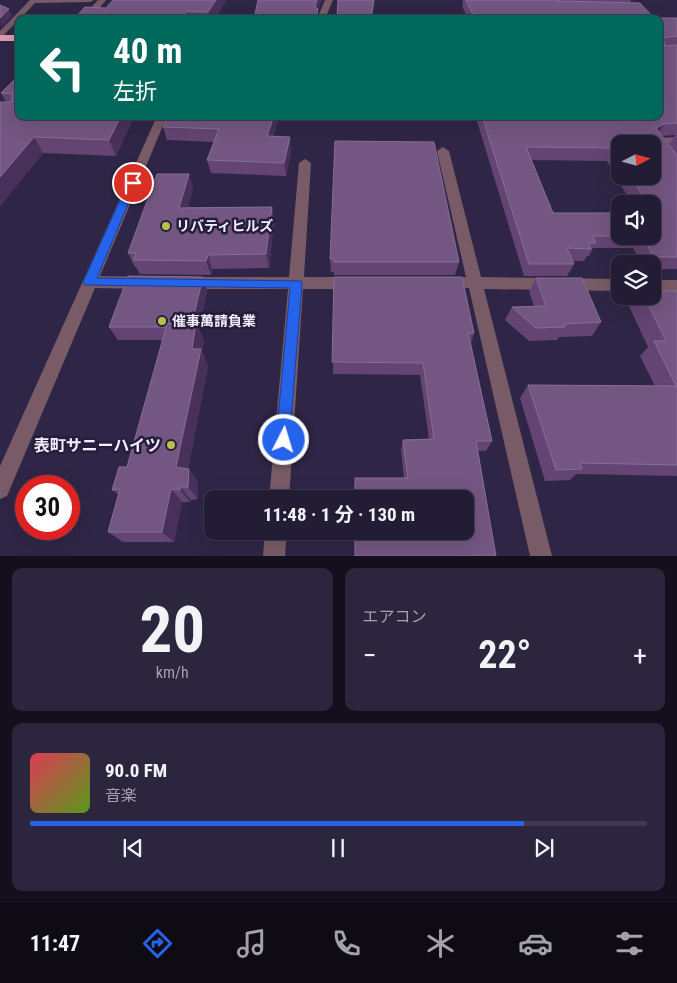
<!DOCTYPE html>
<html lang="ja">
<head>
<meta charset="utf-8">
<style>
  :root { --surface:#231c35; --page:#2b253d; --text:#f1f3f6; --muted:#a3a1ad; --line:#403a50; --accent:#2563eb }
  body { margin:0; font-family:"Roboto Condensed","Noto Sans JP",sans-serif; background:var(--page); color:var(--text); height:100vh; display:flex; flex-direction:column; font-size:19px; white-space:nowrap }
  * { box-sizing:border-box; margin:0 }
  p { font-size:16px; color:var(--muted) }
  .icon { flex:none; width:28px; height:28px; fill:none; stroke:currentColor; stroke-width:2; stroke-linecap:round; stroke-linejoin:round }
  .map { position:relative; height:556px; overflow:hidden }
  .details { display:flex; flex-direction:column; gap:12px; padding:12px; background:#130f1d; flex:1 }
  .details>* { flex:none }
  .guide { position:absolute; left:15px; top:15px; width:648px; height:105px; border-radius:10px; box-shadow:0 5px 20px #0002,0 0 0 1px var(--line); background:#00695c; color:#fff; overflow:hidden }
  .needle { width:32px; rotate:84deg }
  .buttons { position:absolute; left:611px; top:135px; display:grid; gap:10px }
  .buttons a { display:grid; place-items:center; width:50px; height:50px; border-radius:10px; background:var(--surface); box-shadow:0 5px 20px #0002,0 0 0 1px var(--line); font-size:25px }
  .speed { position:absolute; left:15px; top:475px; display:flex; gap:10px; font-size:25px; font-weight:700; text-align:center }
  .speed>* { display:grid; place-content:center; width:65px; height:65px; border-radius:50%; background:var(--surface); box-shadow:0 5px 20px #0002,0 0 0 1px var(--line); line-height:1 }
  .speed .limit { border:8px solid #d22; background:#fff; color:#111 }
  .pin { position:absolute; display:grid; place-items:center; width:42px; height:42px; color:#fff; margin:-21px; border:2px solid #fff; border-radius:50%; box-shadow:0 1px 5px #0007 }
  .me { position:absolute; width:55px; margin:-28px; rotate:5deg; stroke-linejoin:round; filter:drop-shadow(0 0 4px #0008) }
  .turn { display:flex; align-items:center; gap:18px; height:105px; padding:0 15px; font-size:22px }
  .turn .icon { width:65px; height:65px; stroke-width:2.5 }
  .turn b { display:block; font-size:35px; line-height:42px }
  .big { font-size:38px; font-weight:700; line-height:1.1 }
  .details .widget { flex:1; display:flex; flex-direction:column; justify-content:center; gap:8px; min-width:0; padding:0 18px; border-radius:10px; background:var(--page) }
  .details .dial { align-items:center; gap:0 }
  .dial b { font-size:65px; line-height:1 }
  .song { display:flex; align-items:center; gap:15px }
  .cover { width:60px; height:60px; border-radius:8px; background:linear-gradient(135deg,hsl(350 70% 55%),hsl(90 70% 35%)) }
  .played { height:5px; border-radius:2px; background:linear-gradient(90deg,var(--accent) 80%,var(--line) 80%) }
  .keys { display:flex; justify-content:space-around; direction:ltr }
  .heat { display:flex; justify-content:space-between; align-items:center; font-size:28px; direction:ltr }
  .details .tiles { flex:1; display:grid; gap:12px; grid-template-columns:1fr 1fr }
  .widget:last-child { grid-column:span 2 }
  .trip { position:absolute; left:204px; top:490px; width:270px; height:50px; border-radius:10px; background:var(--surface); box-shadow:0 5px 20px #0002,0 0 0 1px var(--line); font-weight:700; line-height:50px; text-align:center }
  .menu { display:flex; height:80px; justify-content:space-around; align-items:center; background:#0e0b15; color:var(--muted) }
  .menu .icon { width:35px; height:35px }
  .menu .active { color:var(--accent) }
  .menu b { font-size:22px; color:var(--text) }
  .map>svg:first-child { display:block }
</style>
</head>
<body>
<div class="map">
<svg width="677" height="556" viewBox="0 0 677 556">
  <rect width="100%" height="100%" fill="#2f2647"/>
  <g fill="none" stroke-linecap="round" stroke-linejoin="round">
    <g fill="#785b66" fill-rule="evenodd">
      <path d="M30 0H94L90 2 35 3 0 39V31Z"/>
      <path d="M98 0H106L90 19H81Z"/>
      <path d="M325 0H333L325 19H317Z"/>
      <path d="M157 116H167L100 276 146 277 151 279 154 283 151 287 146 289 95 288 7 496 0 499V466Z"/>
      <path d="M677 137V143L657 144 651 141 657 138Z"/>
      <path d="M443 147 449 151 481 277 620 279V291L484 289 552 556H530L469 288 439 286 436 282 439 278 466 277 437 151Z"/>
      <path d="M305 159 311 163 304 277H354L359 279 362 283 359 287 354 289H303L289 499H269L288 289H184L179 287 176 283 179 279 184 277H289L299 163Z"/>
      <rect x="652" y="280" width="25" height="12"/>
      <path d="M265 531H287L285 556H263Z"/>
    </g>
    <rect fill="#df99b3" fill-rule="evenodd" x="0" y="35" width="19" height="6"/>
  </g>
  <g fill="#644472" fill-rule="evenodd">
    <path d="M226 0 215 19H74L106 8Z"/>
    <path d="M463 0H631L630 3 654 18H677V269H652V264H642L633 248H593L589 256H587L584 261H572L574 264 567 276H524L477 121 377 116H659V19H468L462 6ZM675 135 669 145 662 136ZM620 144 652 176H620ZM531 160 607 161 632 204H652V236H620V213H553Z"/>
    <path d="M19 75 134 116 116 156 43 153 0 206V102H6L1 93Z"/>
    <path d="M280 116 273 136 291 150 286 176 211 173 207 160 214 142 167 140 163 127Z"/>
    <path d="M189 174 193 188 188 207H272L274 221 269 268 212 269 211 275 140 274 136 267H135L128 253Z"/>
    <path d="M330 259 459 262 455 275H334V272H331Z"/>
    <path d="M334 277 474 333 471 343 492 441 486 451H478L496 556H355L354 531H465V499H354L355 478H404L401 450 403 440 429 439 420 375 333 374Z"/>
    <path d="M536 278 601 322 592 336 559 337 557 340 529 341 505 320 512 307 534 306 529 292Z"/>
    <path d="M207 290 199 329 204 341 202 351 208 366 188 469 198 482V499L191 500 190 502H182L174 542H123L108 532 119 495 112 490 127 467 163 340H118L109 327Z"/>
    <path d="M677 291V476L576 474 570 480 545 481 520 398 528 385 655 386 640 356 648 347 629 306 636 296H652Z"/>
  </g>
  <g fill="#48305b">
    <path d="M216 0H226L215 19H210L208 12Z"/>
    <path d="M317 0H322L318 10V19H316L315 7Z"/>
    <path d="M9 9 12 16 1 28 0 18Z"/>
    <path d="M187 11 189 19H182Z"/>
    <path d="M121 116H134L116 156 109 140Z"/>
    <path d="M274 116H280L268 149 267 136Z"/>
    <path d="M664 124 657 136 656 128Z"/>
    <path d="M34 137 43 153 0 206V177Z"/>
    <path d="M290 137 291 150 286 176 284 163Z"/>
    <path d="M189 174 193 188 184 222 179 208Z"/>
    <path d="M272 207 274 221 269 268 266 254Z"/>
    <path d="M208 255 212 269 211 275 206 261Z"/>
    <path d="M203 277 207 290 199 329 204 341 202 351 208 366 186 480 176 467 192 349 191 326Z"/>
    <path d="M189 469 198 482V499L188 487Z"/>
    <path d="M181 487 191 500 190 502 180 490Z"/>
    <path d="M171 489 182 502 174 542 162 532Z"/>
  </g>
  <g fill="#735681" stroke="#876e94">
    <path d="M113 0H216L208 12 187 11 182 19H176L171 17 170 19H74L85 7 106 8Z"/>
    <path d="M258 0H317L315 7 318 9 316 19H254Z"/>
    <path d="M338 0H374L371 19H337Z"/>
    <path d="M466 0H559V1L640 3 654 18H677V36L663 38 665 46 677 45V123L664 124 656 128 677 155V257H654L642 236H652V213H654L652 211V204H648L630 176H652V144H620V160L613 148 526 147 553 213H620V236H593L596 243H588L591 249 567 248 574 264H529L482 116H659V19H475Z"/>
    <path d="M0 5 9 9 0 18Z"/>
    <path d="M19 75V116H121L109 140 34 137 0 177V102H12V94L1 93Z"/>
    <path d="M168 116H274L267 136 290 137 284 163 207 160 219 129 163 127Z"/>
    <path d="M335 141 434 142 459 262H334V259H330Z"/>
    <path d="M157 174H189L179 208 272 207 266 254 208 255 206 261 133 260 136 253H128Z"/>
    <path d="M128 276 203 277 192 323 167 324 166 327H109Z"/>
    <path d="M334 277H462L474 333H468L492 441H476L496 556H355V531H465V499H355V478H408L403 440 434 439 423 363 332 362Z"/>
    <path d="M536 278H582L601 322 564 324 565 327 536 328 512 307 546 306Z"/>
    <path d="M652 291H677V465L580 463 582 469 556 470 528 385 676 386 654 341H666L644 296H652Z"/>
    <path d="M196 323 192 349H201L176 467 189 469 188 487H181L180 490 171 489 162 532H108L120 489 112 490 119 467H127L167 324Z"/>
  </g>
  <path fill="#2563eb" stroke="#184099" d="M129 180 137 183 97 278 301 281 302 284 289 445 284 447 278 445 276 440 290 288 85 285 83 282Z"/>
  <g fill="#b4c24a" stroke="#261c3c" stroke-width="2">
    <circle cx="166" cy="226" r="5"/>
    <circle cx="162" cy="321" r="5"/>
    <circle cx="171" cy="445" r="5"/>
  </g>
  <g text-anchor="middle" stroke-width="5" stroke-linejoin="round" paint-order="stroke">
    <g font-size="14" font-weight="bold" fill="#f1effc" stroke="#261c3c" text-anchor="start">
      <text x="176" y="231">リバティヒルズ</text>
      <text x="172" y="326">催事萬請負業</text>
    </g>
    <g font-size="16" font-weight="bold" fill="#f1effc" stroke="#261c3c" text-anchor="end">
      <text x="161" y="451">表町サニーハイツ</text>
    </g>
  </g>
</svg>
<div class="buttons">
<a><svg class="needle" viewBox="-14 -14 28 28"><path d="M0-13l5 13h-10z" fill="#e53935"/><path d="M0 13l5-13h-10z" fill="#a3a1ad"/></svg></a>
<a><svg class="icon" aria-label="sound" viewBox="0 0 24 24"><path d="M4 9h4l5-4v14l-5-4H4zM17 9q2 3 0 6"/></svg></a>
<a><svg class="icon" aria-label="layers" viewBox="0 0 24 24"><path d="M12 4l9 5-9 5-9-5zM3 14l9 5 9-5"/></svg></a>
</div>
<div class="speed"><div class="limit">30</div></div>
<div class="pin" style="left:133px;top:183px;background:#d93025"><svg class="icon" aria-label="arrive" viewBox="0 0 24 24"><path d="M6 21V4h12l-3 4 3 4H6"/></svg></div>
<svg class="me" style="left:284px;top:440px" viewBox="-20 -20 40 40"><circle r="17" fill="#2563eb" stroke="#fff" stroke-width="3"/><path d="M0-11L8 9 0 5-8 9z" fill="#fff"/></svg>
<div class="trip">11:48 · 1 分 · 130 m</div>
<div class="guide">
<div class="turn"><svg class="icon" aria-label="left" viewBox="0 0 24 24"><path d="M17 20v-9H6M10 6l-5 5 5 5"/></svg><div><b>40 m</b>左折</div></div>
</div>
</div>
<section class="details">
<div class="tiles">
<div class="widget dial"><b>20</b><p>km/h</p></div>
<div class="widget"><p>エアコン</p>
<div class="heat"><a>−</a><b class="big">22°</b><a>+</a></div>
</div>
<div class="widget">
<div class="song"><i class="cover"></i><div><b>90.0 FM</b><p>音楽</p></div></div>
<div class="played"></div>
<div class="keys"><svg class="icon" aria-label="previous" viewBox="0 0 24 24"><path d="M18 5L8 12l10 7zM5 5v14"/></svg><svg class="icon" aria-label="pause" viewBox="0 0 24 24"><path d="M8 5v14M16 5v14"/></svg><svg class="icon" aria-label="next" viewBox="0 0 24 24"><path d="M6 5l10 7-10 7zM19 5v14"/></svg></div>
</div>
</div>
</section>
<nav class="menu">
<b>11:47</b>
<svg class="icon active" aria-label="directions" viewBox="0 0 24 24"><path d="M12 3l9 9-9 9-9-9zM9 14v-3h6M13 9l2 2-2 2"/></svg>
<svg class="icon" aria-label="music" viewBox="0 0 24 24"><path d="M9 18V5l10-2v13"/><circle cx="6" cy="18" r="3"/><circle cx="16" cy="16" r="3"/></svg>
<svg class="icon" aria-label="phone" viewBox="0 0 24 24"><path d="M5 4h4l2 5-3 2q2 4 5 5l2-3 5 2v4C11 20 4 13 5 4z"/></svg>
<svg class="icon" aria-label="climate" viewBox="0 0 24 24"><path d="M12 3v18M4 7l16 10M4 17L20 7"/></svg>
<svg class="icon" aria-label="car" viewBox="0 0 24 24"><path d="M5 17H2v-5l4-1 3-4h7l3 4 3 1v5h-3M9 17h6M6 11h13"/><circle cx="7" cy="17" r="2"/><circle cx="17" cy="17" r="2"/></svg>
<svg class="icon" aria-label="filters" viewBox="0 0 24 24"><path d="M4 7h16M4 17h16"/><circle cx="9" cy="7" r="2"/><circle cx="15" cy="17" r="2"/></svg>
</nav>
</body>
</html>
